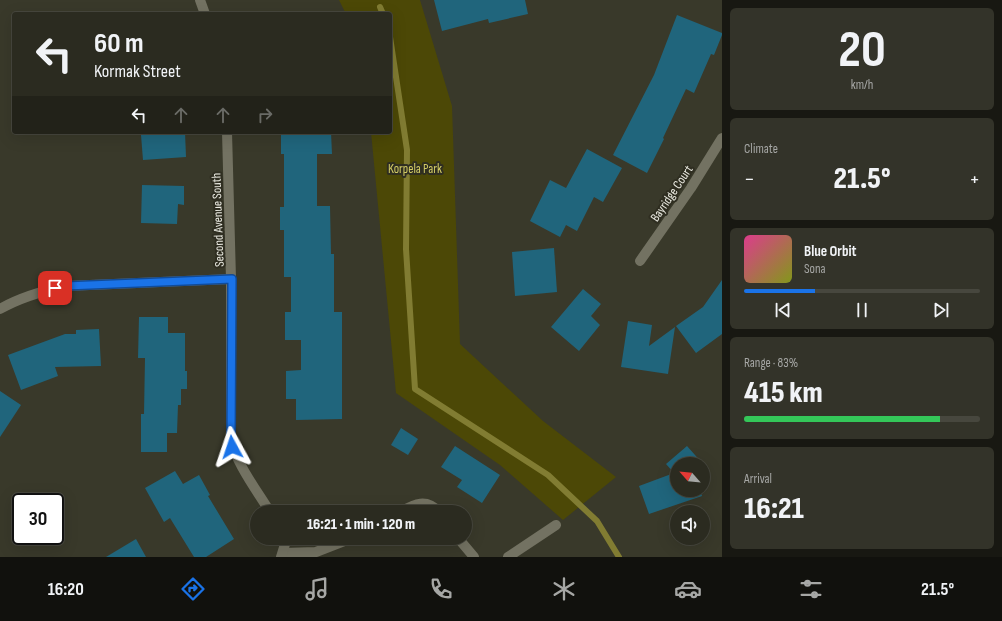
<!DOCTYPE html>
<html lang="en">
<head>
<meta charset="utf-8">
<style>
  :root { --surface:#2b2b20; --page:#333329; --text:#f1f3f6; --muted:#a6a7a5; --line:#47473e; --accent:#1a73e8 }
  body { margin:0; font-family:"Sofia Sans Condensed",sans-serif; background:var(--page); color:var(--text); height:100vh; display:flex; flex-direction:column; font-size:15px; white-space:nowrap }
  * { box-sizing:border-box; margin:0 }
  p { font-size:13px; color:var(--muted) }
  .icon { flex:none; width:22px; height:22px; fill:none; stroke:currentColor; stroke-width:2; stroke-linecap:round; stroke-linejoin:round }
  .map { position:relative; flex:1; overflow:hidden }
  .drawer { display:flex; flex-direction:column; gap:8px; padding:8px; background:#181812; width:280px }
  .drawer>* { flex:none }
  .banner { position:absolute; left:12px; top:12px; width:380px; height:122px; border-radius:4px; box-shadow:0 4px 16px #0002,0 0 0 1px var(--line); background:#2b2b20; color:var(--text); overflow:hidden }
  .needle { width:26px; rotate:297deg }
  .tools { position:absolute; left:670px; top:457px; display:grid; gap:8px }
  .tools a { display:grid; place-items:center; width:40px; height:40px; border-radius:50%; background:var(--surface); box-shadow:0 4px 16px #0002,0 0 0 1px var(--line); font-size:20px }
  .speed { position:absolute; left:12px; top:493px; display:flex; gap:8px; font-size:20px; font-weight:700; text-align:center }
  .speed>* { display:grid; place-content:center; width:52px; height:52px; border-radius:50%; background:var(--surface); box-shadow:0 4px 16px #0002,0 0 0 1px var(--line); line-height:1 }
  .speed .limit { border:2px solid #111; border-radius:6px; background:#fff; color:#111 }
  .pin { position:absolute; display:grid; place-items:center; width:34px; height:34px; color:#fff; margin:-17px; border-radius:8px; box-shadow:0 2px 6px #0006 }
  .me { position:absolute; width:44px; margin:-22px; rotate:355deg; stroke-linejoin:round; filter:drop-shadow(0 0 3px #0008) }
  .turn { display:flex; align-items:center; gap:14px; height:84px; padding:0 16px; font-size:18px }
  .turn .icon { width:52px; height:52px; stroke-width:2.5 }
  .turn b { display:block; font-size:28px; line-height:34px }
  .lanes { display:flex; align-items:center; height:38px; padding:0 16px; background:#0003; justify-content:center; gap:20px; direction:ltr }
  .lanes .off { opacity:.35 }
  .big { font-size:30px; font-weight:800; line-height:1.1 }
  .drawer .card { flex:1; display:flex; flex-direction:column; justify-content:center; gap:6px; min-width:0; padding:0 14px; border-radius:6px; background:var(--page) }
  .drawer .dial { align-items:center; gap:0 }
  .dial b { font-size:52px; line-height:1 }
  .song { display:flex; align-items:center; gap:12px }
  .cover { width:48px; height:48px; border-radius:6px; background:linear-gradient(135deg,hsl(330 70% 55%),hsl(70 70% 35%)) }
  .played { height:4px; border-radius:2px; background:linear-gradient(90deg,var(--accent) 30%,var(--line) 30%) }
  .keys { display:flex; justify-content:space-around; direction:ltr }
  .heat { display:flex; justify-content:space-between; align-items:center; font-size:22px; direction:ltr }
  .charge { height:6px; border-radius:3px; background:linear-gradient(90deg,#34c759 83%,var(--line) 0) }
  .trip { position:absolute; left:250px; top:505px; width:222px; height:40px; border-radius:20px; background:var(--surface); box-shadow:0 4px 16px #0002,0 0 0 1px var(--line); font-weight:800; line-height:40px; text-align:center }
  .tab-bar { display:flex; height:64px; justify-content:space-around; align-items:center; background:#11110d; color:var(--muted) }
  .tab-bar .icon { width:28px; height:28px }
  .tab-bar .current { color:var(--accent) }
  .tab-bar b { font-size:18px; color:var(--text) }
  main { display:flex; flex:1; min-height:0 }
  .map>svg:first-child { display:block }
</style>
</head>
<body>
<main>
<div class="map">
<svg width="722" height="557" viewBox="0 0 722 557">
  <rect width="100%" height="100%" fill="#39392a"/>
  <path fill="#4c4806" d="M339 0H420L452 106 460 344 543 421 616 477 563 520 500 465 396 393 371 132H390V14H346Z"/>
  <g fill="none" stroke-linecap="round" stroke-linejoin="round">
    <g stroke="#817c32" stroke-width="6">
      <path d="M380 7 383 14"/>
      <path d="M390 37 407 150 406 249 415 389 548 475 597 521 619 557"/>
    </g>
  </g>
  <g fill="#20657c">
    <path d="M434 0H525L528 14 489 23 488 19 442 31Z"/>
    <path d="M677 15 722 33V35L714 55 711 54 694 93 686 89 663 138 664 139 647 173 613 155 654 75Z"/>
    <path d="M185 132 186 157 143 160 141 135Z"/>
    <path d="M281 132H331L332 154H317V206H330L331 254H334V312H342V419L296 420V399H286V371L301 370V340H285V312H291V277H284V230H280V207H284V154H281Z"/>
    <path d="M587 149 622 168 603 202 594 197 577 231 566 225 560 237 530 221 550 180 566 188Z"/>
    <path d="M142 185 184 186V205L178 204 177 224 141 223Z"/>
    <path d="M554 248 557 292 515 296 512 252Z"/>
    <path d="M722 280V334L696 353 676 326 703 307Z"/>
    <path d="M583 289 601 304 591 316 600 325 579 351 551 327Z"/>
    <path d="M139 317H168V333H185V371H187V389H181V405H178L177 433H167V452H141V414H144L145 358H138Z"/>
    <path d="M628 321 652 325 649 346 675 327 668 374 621 367Z"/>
    <path d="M99 329 101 366 55 367 58 376 21 390 8 355 65 334H76V330Z"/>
    <path d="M0 391 21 405 0 437Z"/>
    <path d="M401 428 418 439 408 455 391 445Z"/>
    <path d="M455 446 500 475 482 503 457 487 462 480 441 467Z"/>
    <path d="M687 446 703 464H677V490H700L702 496 649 514 639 486 674 473 666 464Z"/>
    <path d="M175 471 183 484 199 475 210 495 208 496 234 539 206 557H194L170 518 164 522 145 488Z"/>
    <path d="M136 539 146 557H106Z"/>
  </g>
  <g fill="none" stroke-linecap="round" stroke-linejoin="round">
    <g stroke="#737262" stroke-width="10">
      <path d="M200 0 205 14"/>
      <path d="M227 132 231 279V438C236 464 256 489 270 512"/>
      <path d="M640 261 691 188 722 138"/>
      <path d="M0 309C21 297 42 291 66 286L231 279"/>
      <path d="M400 512C415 504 426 498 439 512"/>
      <path d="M458 538 474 557"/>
      <path d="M283 553 316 552 352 538"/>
      <path d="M281 557 286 541 285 538"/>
      <path d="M508 557 556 525"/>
    </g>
  </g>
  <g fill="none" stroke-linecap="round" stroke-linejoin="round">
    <g stroke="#114b97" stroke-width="10">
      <path id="route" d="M55 288 66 286 232 279 231 438 232 447"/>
    </g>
    <use href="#route" stroke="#1a73e8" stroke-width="7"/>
  </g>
  <g text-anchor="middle" stroke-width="4" stroke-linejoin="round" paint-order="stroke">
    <g font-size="13" fill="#d3cc65" stroke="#2f2e21">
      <text x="415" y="173">Korpela Park</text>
    </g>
    <g font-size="13" fill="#ebebe2" stroke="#2f2e21">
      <text transform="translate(671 193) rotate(-56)" y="5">Bayridge Court</text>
      <text transform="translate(217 220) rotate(-92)" y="5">Second Avenue South</text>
    </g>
  </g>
</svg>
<div class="tools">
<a><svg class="needle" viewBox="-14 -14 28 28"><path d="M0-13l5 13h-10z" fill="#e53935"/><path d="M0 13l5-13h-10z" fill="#a6a7a5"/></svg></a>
<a><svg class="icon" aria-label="sound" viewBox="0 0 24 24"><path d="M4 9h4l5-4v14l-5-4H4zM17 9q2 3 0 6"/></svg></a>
</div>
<div class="speed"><div class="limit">30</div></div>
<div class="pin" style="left:55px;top:288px;background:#d93025"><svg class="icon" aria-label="arrive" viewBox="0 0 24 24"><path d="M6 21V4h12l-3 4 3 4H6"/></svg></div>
<svg class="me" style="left:232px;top:447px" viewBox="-20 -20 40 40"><path d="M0-17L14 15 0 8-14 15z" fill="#1a73e8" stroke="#fff" stroke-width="4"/></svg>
<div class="trip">16:21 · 1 min · 120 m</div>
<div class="banner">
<div class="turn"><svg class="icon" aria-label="left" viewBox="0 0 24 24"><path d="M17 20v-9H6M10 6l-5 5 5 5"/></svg><div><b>60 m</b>Kormak Street</div></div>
<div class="lanes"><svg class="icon" aria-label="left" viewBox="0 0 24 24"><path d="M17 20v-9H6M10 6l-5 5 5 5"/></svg><svg class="icon off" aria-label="ahead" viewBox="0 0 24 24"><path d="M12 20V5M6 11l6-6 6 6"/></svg><svg class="icon off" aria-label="ahead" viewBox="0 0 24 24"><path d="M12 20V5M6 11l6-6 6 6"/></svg><svg class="icon off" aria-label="right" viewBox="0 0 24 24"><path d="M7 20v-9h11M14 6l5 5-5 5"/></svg></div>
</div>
</div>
<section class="drawer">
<div class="card dial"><b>20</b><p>km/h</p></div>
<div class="card"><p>Climate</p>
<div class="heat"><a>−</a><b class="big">21.5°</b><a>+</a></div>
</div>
<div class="card">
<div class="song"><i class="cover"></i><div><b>Blue Orbit</b><p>Sona</p></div></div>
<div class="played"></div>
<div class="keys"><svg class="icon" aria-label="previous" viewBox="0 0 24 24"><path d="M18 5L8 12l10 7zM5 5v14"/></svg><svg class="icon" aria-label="pause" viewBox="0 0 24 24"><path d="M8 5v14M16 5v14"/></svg><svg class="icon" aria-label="next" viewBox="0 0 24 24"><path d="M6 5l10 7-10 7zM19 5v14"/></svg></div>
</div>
<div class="card"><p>Range · 83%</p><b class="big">415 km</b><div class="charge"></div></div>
<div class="card"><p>Arrival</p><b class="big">16:21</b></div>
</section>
</main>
<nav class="tab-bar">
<b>16:20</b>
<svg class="icon current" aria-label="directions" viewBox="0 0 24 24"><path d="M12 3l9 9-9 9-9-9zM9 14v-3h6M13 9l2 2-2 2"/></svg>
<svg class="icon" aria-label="music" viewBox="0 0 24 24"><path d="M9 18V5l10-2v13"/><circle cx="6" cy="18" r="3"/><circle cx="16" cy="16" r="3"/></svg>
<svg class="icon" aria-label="phone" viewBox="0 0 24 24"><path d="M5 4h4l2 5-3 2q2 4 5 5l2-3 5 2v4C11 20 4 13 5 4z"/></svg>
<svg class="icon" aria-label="climate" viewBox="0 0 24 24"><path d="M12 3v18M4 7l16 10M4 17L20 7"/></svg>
<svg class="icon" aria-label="car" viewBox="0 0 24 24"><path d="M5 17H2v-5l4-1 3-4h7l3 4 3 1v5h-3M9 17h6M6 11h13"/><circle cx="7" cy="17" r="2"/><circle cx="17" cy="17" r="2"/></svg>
<svg class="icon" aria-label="filters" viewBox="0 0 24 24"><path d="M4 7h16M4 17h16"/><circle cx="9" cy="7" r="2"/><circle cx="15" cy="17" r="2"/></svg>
<b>21.5°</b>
</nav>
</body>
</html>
